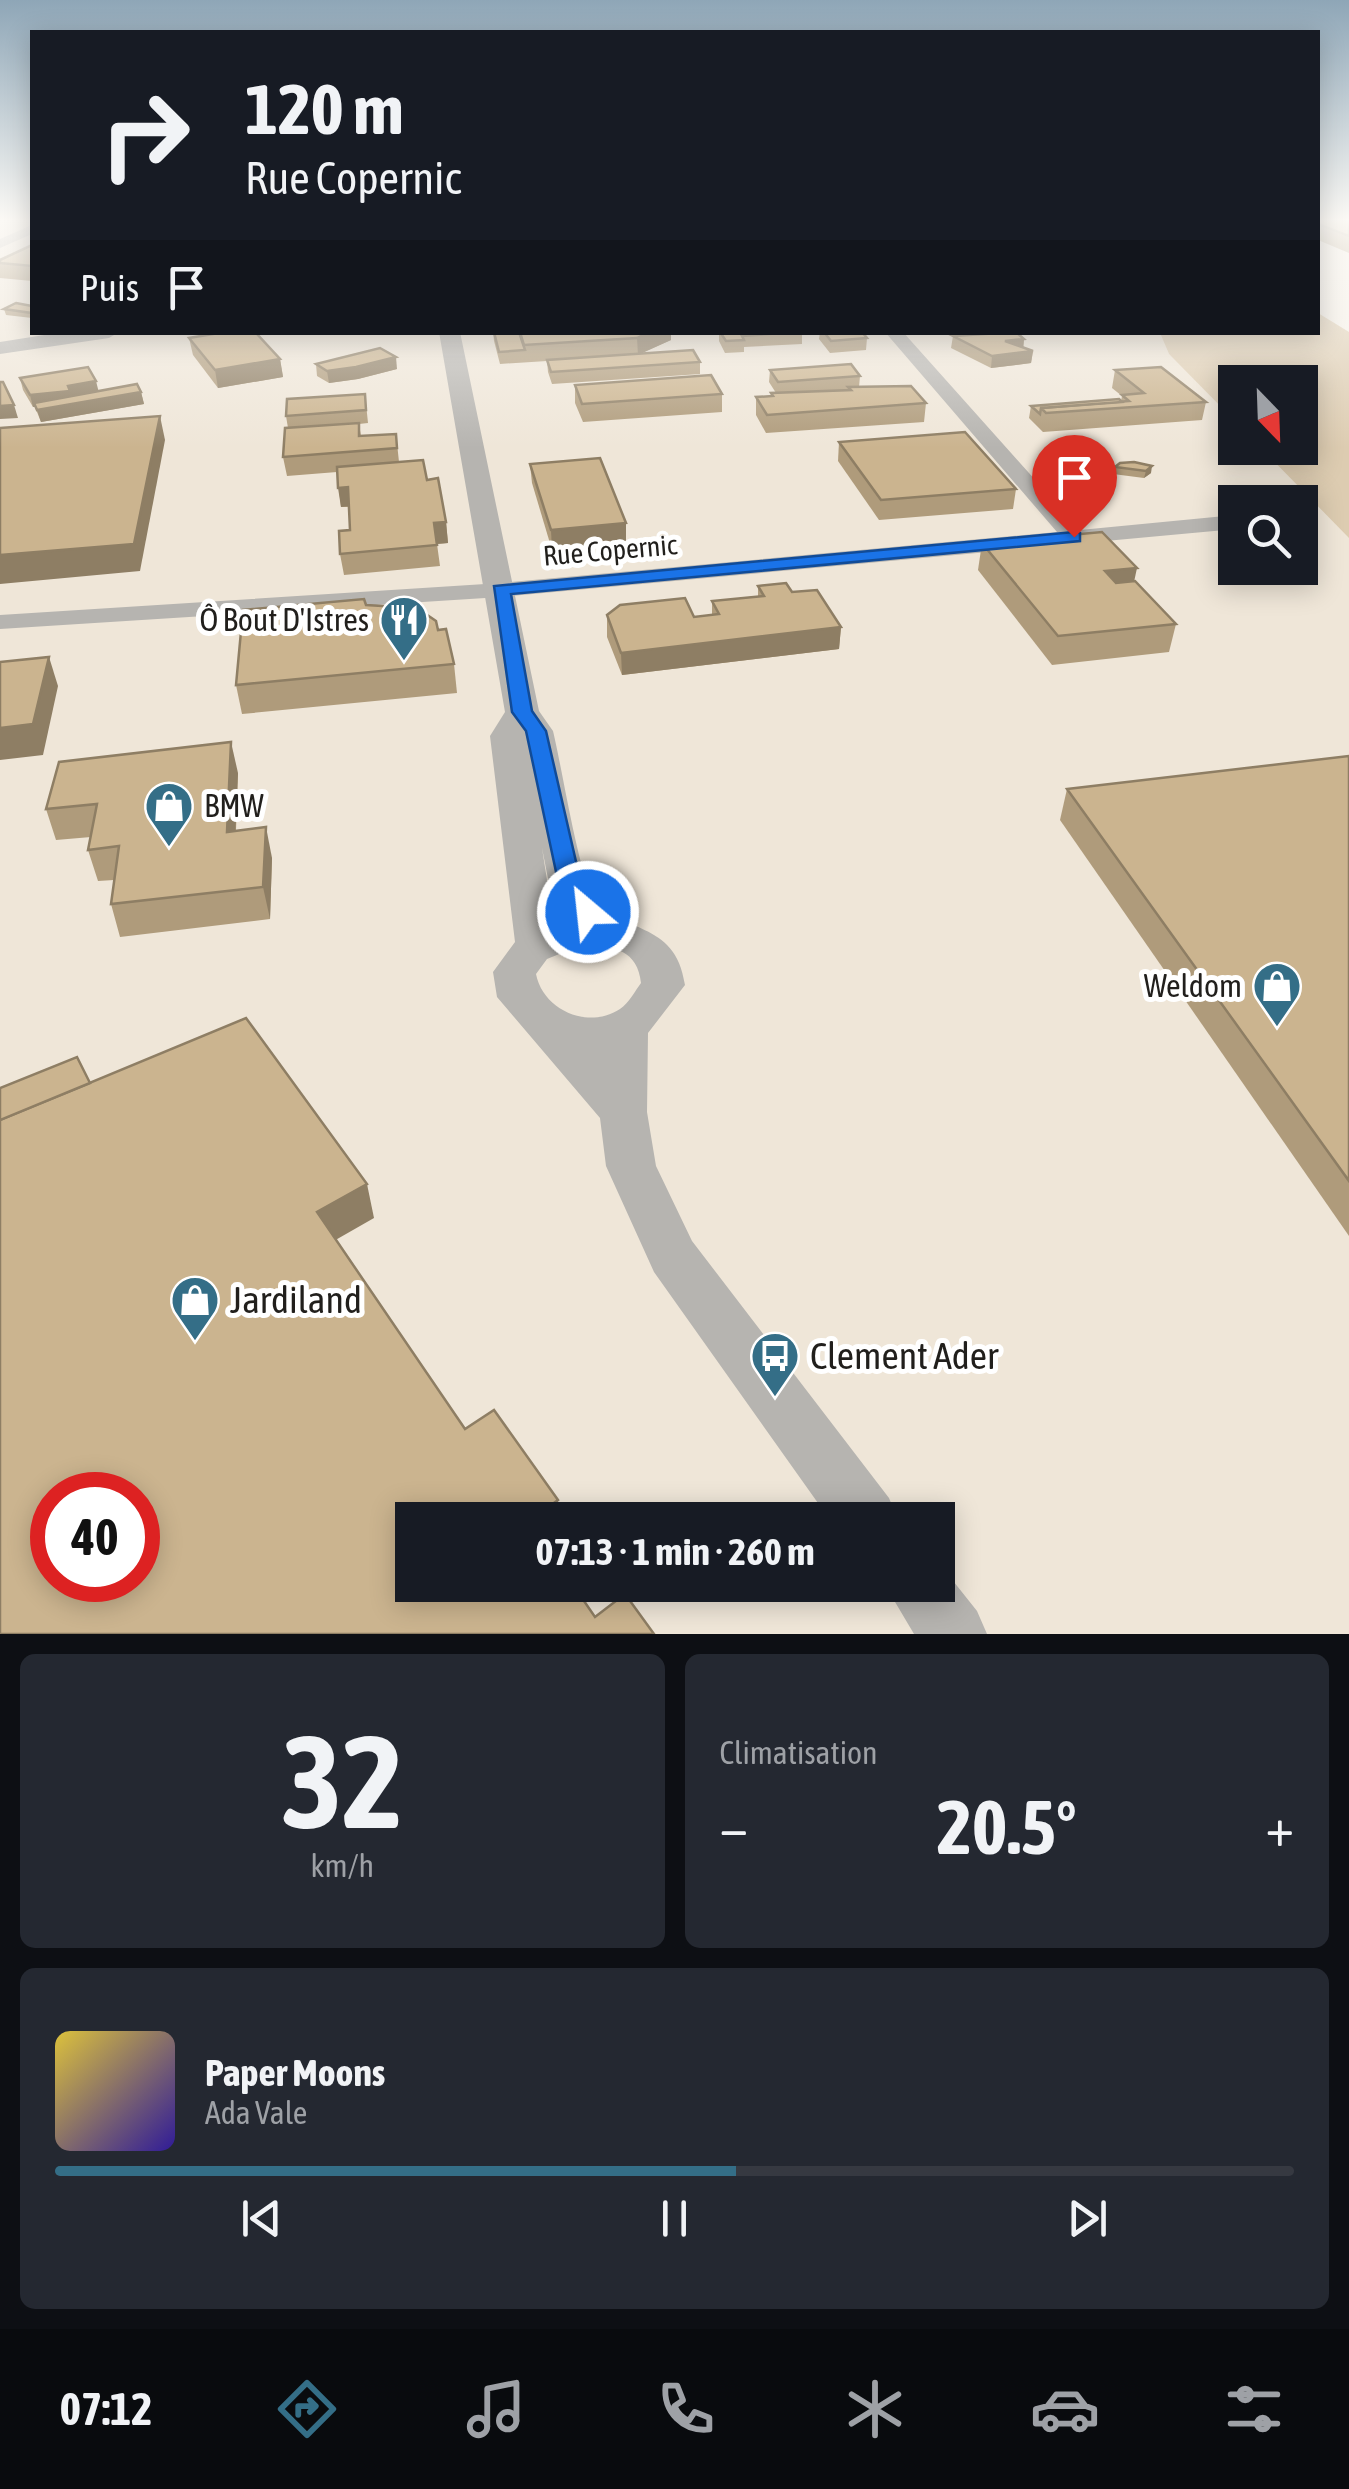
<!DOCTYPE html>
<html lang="fr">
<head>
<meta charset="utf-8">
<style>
  :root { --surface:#171b24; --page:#242831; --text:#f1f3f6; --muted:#9ea1a6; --line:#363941; --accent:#346e87 }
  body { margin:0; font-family:"Asap Condensed",sans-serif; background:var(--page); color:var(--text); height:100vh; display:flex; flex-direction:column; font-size:38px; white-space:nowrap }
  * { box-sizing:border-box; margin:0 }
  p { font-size:32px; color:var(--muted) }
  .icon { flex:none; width:55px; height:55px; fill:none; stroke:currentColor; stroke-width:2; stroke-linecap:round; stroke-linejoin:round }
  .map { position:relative; height:1634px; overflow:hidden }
  .panel { display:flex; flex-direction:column; gap:20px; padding:20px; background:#0d0f14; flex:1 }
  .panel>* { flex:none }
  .guide { position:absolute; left:30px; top:30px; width:1290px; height:305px; border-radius:0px; box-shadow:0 5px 25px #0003; background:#171b24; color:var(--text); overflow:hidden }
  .needle { width:65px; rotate:157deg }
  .controls { position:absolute; left:1218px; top:365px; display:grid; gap:20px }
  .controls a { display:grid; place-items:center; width:100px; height:100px; border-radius:0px; background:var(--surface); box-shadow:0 5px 25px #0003; font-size:50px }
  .speed { position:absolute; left:30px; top:1472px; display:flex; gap:20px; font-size:50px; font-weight:700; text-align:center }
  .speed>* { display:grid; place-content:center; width:130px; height:130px; border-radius:50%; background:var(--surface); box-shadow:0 5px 25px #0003; line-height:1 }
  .speed .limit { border:15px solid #d22; background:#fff; color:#111 }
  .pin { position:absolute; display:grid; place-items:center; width:85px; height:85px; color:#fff; margin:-102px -42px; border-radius:50% 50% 50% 0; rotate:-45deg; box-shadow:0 0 10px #0007 }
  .pin .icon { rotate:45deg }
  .me { position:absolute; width:110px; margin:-55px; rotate:332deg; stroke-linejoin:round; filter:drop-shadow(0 0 8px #0008) }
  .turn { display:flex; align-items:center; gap:35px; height:210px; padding:0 50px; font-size:45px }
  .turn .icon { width:130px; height:130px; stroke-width:2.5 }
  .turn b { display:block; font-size:70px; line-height:85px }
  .then { display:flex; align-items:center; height:95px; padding:0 50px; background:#0003; gap:20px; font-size:38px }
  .big { font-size:75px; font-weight:700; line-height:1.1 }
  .panel .widget { flex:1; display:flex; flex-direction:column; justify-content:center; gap:15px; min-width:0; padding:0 35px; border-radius:15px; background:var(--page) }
  .panel .dial { align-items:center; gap:0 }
  .dial b { font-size:130px; line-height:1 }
  .song { display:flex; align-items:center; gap:30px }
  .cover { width:120px; height:120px; border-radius:15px; background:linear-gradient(135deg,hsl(50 70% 55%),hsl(250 70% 35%)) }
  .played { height:10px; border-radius:5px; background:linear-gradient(90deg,var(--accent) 55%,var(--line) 55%) }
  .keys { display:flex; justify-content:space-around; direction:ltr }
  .heat { display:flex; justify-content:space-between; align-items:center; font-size:55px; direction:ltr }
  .panel .tiles { flex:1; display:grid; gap:20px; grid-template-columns:1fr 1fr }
  .widget:last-child { grid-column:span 2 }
  .trip { position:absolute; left:395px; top:1502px; width:560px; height:100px; border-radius:0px; background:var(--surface); box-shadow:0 5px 25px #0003; font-weight:700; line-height:100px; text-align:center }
  .dock { display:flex; height:160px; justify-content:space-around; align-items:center; background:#090b0e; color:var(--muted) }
  .dock .icon { width:70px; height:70px }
  .dock .selected { color:var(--accent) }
  .dock b { font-size:45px; color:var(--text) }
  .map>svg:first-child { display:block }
</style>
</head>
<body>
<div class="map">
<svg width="1349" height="1634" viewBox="0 0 1349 1634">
  <rect width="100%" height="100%" fill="#f6f1e9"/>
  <path fill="#efe6d8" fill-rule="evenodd" d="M0 219H32V332L1160 333 1169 354 1235 418V448H1265L1349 531V1634H0ZM1235 502H1300V568H1235ZM52 1495H138V1580H52ZM412 1520H938V1585H412Z"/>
  <path fill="#ddccb1" d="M1318 313 1349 332V538L1261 448H1300V382H1235V421L1169 354 1160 333 1318 332Z"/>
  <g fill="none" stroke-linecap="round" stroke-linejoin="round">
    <g fill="#b6b4b0" fill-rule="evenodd">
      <path d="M32 225V234L0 248V239Z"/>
      <path d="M885 332H903L1080 530 1225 516 1235 524 1225 530 501 597 0 629V615L501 583 1057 532Z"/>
    </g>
    <g fill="#b6b4b0" fill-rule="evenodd">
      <path d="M63 332H119L109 338 0 354V342Z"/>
      <path d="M439 332H460L539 711 553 731C561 763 578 869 591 891 620 938 675 917 685 985L648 1033 647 1112 656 1166 692 1241 889 1498 898 1520H830L654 1272 606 1166 600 1118 497 997 493 972 515 942 490 736 505 712ZM542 848 551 894 571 919 554 925ZM584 944C614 945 638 951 641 983 635 991 629 1003 620 1009 588 1030 543 1010 536 974L547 959Z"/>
      <path d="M938 1562 977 1611 987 1634H914L885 1585H938Z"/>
    </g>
  </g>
  <g fill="#af9b7b">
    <path d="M1318 219 1349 220V253L1318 240Z"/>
    <path d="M32 245V281L0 278V260Z"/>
    <path d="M32 306V318L6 315 4 309Z"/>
    <path d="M493 332H671V340L639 354 700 362V374L552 384 548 372 547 361 500 364 494 341Z"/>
    <path d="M719 332H802V344L744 347V352L725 353 719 341Z"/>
    <path d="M820 332H862L867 338 866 350 830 353 819 339Z"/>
    <path d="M953 336 1024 339 1023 348 1033 351 1031 363 991 368 951 348Z"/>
    <path d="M189 338 280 359 283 377 218 388 193 355Z"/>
    <path d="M316 364 397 369 358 379 329 383 317 376Z"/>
    <path d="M770 370 860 376 859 387 926 403 924 422 766 433 756 415V397L771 396V393H776L769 382Z"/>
    <path d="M1115 370 1206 402 1202 420 1043 432 1029 418 1031 406 1121 401 1122 396 1112 388Z"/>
    <path d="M20 378 99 391 141 392 144 404 41 422 35 407H33L23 390Z"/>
    <path d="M575 385 722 394V412L583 422 575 403Z"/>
    <path d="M365 394 368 423 359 424 361 436 396 434 399 462 427 480 446 522 448 543 437 544 440 566 344 575 340 554 350 530 349 507H341L337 472 287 476 283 457 288 428 286 416Z"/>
    <path d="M839 442 1016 489 1013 509 879 520 838 461Z"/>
    <path d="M1120 463 1151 473 1144 478 1113 474 1115 467Z"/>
    <path d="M530 464 626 543 552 550 532 483Z"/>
    <path d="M982 543 1134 581 1176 624 1169 652 1052 665 978 570Z"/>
    <path d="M758 586 792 592 841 627 839 649 622 675 607 637V615L694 617 712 615V601L758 596Z"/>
    <path d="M366 605 438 630 454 664 457 693 242 714 236 685Z"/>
    <path d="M1349 756V1236L1060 820 1067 789Z"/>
    <path d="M238 773 236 830 272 858 270 919 120 937 111 904 114 880 98 881 88 850 91 837 56 840 46 809Z"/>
  </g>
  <g fill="#8e7e64">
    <path d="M649 332H671V340L638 355 637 338Z"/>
    <path d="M1024 339 1023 351 1005 341Z"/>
    <path d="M1033 351 1031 363 991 368 992 356Z"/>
    <path d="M396 357 397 369 358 379 329 383 327 371Z"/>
    <path d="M280 359 283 377 218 388 215 370Z"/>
    <path d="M96 381 99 393 74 403 33 407 30 395 68 386Z"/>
    <path d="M141 392 144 404 41 422 37 410Z"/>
    <path d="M14 405 18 418 0 419V406Z"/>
    <path d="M160 416 165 440 140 571 0 584V555Z"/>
    <path d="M1152 466 1151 473 1144 478 1146 471Z"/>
    <path d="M348 487 351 506 341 507 338 488Z"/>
    <path d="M446 522 448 543 436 544 434 523Z"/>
    <path d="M626 523V543L552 550 551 530Z"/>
    <path d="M1137 568 1131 596 1099 599 1105 571Z"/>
    <path d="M841 627 839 649 622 675 621 653Z"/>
    <path d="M49 657 58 686 43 755 0 760V728Z"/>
    <path d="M231 742 238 773 234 863 227 832Z"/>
    <path d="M266 827 272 858 270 919 263 887Z"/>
    <path d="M367 1184 374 1218 325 1246 317 1212Z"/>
    <path d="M558 1500 560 1520H530Z"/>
  </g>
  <g fill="#cbb48f" stroke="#8e7e64" stroke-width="2.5" fill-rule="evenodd">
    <path d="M1318 219 1349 220V236L1318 224Z"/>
    <path d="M32 245V266L0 263V260Z"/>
    <path d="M16 303 32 306V313L4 309Z"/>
    <path d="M225 332 256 333 280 359 215 370 189 338Z"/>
    <path d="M494 332H519L525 350 499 352Z"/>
    <path d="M520 332H649L637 338 524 345Z"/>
    <path d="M720 332H797L742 336 744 340 726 341Z"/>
    <path d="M824 332H862L867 338 831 341Z"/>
    <path d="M1016 332 1024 339 1005 341 1033 351 992 356 953 336Z"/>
    <path d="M380 348 396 357 356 367 327 371 316 364Z"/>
    <path d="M693 350 700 362 551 372 547 360Z"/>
    <path d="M851 364 860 376 778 382 770 370Z"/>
    <path d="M88 367 96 381 68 386 70 391 30 395 20 378Z"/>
    <path d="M1161 367 1206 402 1046 413 1041 408 1129 401 1122 395 1144 393 1115 370Z"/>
    <path d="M711 375 722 394 582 404 575 385Z"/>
    <path d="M0 382H3L14 405 0 406Z"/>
    <path d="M137 384 141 392 37 410 34 403Z"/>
    <path d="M911 386 926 403 767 415 756 397 773 396 771 393 851 390 848 387Z"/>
    <path d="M365 394 366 410 286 416 287 399Z"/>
    <path d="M1119 399 1122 402 1041 408 1040 414 1031 406Z"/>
    <path d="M160 416 134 544 0 555V428Z"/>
    <path d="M359 423V436L396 434 397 448 283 457 285 428Z"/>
    <path d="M965 432 1016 489 881 500 839 442Z"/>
    <path d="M600 458 626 523 551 530 530 464Z"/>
    <path d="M423 460 427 480 438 478 446 522 434 523 437 545 340 554 339 531 350 530 348 487 338 488 337 467Z"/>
    <path d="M1134 462 1152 466 1146 471 1115 467 1120 463Z"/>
    <path d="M1102 532 1137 568 1105 571 1116 583 1135 581 1176 624 1058 636 982 543Z"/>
    <path d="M786 583 792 592 817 590 841 627 621 653 607 615 620 605 685 598 694 617 719 614 712 601 764 596 758 586Z"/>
    <path d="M364 599 366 605 417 608 436 621 438 630 446 629 454 664 236 685 243 610Z"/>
    <path d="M49 657 33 724 0 728V662Z"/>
    <path d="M231 742 227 832 266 827 263 887 111 904 119 846 88 850 97 804 46 809 59 762Z"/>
    <path d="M1349 756V1181L1067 789Z"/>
    <path d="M246 1018 367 1184 317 1212 465 1429 494 1410 558 1500 530 1520H412V1585H573L595 1617 625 1594 654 1634H0V1120ZM52 1495H138V1580H52Z"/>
    <path d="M77 1057 90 1083 0 1120V1088Z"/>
  </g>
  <linearGradient id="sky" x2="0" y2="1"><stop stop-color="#8ea6b7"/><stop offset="0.49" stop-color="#fbf9f5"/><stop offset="1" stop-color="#fbf9f5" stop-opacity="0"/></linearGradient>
  <rect width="1349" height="448" fill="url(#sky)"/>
  <path fill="#1a73e8" stroke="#114b97" stroke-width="2.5" d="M1074 532 1080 533V541L511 594 532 711 546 731 583 892 600 912 588 920 579 918 562 900 526 731 512 712 494 586Z"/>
  <defs>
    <g id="restaurant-pin" transform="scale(2.5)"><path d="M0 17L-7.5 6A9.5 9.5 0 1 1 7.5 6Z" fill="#346e87" stroke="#fff"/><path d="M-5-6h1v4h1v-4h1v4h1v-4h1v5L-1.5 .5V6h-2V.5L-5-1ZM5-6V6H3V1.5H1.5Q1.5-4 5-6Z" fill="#fff"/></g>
    <g id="shop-pin" transform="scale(2.5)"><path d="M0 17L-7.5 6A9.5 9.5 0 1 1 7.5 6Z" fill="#346e87" stroke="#fff"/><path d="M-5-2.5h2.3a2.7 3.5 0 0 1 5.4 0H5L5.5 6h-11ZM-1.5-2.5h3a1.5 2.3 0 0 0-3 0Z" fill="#fff"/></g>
    <g id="bus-pin" transform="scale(2.5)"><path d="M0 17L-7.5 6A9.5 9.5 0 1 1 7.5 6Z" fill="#346e87" stroke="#fff"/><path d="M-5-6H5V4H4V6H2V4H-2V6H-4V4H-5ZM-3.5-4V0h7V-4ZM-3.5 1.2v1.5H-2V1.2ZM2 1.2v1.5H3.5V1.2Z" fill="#fff"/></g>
  </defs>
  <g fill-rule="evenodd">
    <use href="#restaurant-pin" x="404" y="620"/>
    <use href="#shop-pin" x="169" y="806"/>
    <use href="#shop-pin" x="1277" y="986"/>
    <use href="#shop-pin" x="195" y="1300"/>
    <use href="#bus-pin" x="775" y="1356"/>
  </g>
  <g text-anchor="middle" stroke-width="10" stroke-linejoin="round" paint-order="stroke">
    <g font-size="28" fill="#211f1c" stroke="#fff">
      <text transform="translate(610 550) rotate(-5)" y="10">Rue Copernic</text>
    </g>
    <g font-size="32" fill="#211f1c" stroke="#fff" text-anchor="end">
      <text x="369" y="631">Ô Bout D'Istres</text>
      <text x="204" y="817" text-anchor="start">BMW</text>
      <text x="1242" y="997">Weldom</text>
    </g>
    <g font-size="38" fill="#211f1c" stroke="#fff" text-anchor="start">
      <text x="230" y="1313">Jardiland</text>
      <text x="810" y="1369">Clement Ader</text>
    </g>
  </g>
</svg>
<div class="controls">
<a><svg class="needle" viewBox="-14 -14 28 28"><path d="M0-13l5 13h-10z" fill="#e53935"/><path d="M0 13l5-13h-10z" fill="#9ea1a6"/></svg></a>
<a><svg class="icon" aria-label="search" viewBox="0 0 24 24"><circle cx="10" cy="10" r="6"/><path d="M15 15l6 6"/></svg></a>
</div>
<div class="speed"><div class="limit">40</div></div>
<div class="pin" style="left:1074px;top:537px;background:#d93025"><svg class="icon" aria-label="arrive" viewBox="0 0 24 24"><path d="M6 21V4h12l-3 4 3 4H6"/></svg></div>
<svg class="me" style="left:588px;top:912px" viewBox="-20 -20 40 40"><circle r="17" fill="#1a73e8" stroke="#fff" stroke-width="3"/><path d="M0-11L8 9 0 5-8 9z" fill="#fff"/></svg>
<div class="trip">07:13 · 1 min · 260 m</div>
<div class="guide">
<div class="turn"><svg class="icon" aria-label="right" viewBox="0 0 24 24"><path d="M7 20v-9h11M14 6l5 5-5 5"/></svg><div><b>120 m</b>Rue Copernic</div></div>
<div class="then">Puis<svg class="icon" aria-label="arrive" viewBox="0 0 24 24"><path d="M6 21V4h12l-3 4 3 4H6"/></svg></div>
</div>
</div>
<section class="panel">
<div class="tiles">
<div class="widget dial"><b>32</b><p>km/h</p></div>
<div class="widget"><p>Climatisation</p>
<div class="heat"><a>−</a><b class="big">20.5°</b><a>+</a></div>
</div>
<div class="widget">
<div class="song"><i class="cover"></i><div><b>Paper Moons</b><p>Ada Vale</p></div></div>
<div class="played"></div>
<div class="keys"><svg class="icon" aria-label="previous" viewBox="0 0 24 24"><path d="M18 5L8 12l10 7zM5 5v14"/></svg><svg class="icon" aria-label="pause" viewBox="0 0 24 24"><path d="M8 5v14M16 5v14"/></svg><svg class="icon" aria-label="next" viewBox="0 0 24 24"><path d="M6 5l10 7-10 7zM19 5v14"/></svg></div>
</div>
</div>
</section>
<nav class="dock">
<b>07:12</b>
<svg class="icon selected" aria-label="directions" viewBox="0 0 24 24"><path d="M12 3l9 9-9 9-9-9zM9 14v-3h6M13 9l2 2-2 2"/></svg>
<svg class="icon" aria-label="music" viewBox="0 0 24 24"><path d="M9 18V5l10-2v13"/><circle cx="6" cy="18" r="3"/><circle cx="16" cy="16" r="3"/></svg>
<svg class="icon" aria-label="phone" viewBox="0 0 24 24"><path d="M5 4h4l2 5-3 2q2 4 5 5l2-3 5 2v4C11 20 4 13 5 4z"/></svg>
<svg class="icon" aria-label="climate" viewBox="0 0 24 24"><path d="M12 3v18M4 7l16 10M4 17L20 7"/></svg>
<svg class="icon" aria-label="car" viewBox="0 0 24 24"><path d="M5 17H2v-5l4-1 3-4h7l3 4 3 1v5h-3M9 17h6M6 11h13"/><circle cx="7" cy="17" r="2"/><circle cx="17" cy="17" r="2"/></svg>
<svg class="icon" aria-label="filters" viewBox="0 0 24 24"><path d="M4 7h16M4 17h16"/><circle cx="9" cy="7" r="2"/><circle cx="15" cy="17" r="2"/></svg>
</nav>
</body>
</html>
